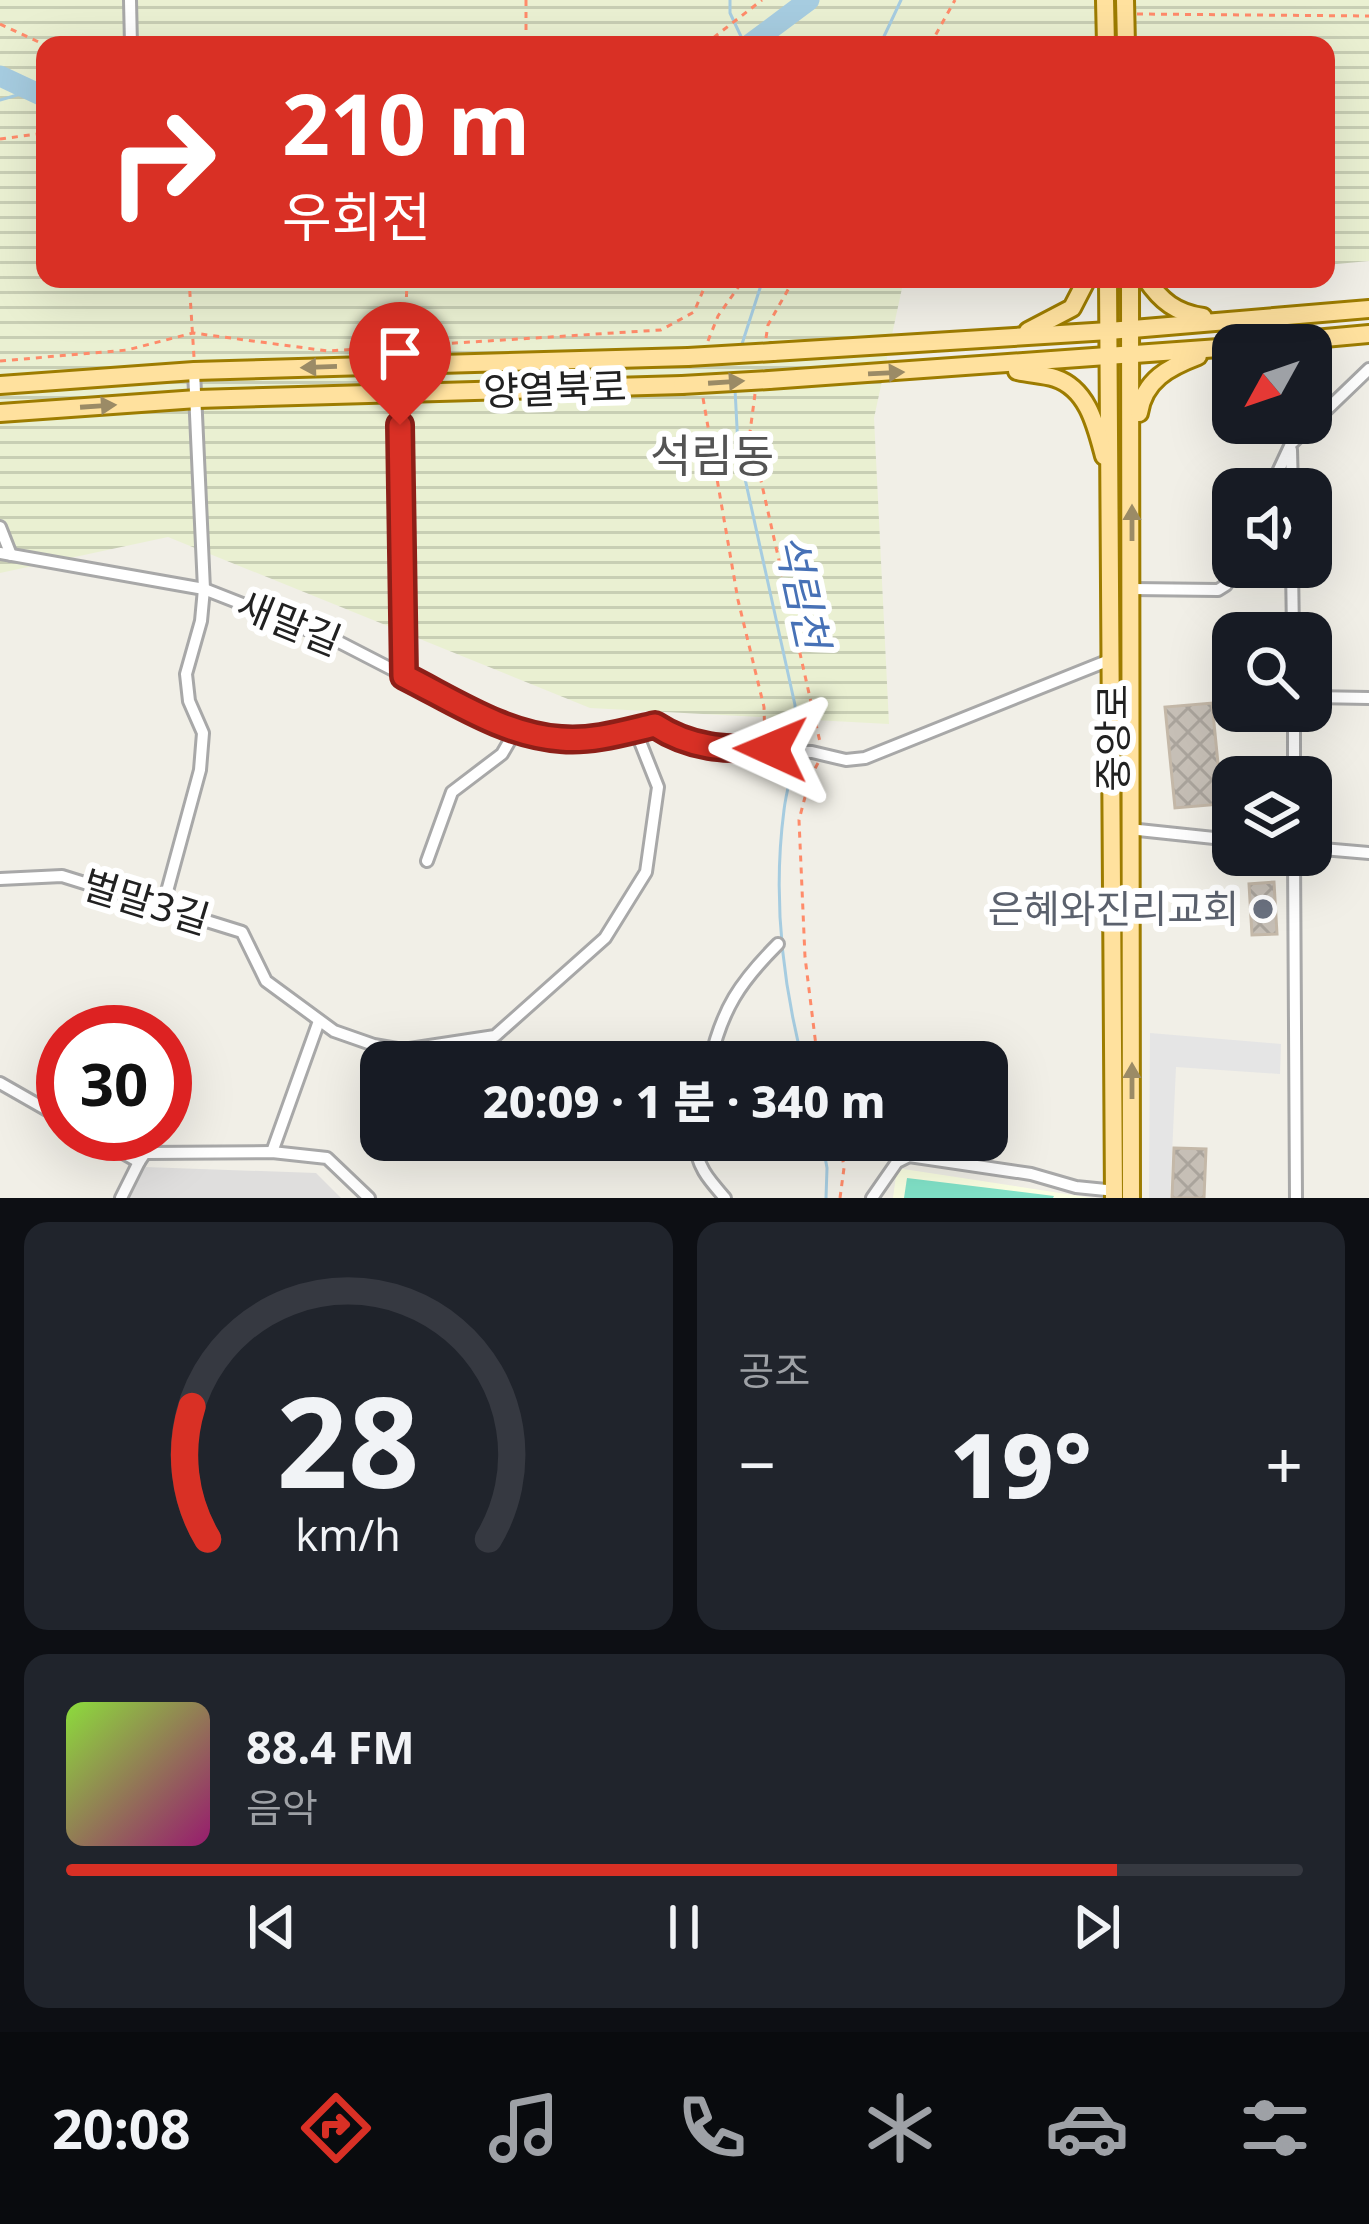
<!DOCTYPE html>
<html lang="ko">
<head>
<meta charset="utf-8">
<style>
  :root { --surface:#171b24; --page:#20242c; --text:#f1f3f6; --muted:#9ea1a6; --line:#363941; --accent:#d93025 }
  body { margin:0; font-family:"Noto Sans","Noto Sans KR",sans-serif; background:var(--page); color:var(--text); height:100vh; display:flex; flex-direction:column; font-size:45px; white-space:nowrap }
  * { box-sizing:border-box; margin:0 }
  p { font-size:39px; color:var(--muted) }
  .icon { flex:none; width:66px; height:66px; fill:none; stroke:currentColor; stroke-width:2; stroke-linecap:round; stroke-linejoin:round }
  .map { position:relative; height:1198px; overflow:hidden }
  .panel { display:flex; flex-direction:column; gap:24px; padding:24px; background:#0d0f14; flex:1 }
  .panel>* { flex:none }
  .hud { position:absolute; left:36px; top:36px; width:1299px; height:252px; border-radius:24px; box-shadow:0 12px 48px #0002; background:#d93025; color:#fff; overflow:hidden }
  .needle { width:78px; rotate:230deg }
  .fabs { position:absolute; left:1212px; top:324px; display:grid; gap:24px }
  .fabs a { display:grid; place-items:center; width:120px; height:120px; border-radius:24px; background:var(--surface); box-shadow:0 12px 48px #0002; font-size:60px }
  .speed { position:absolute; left:36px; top:1005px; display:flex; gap:24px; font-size:60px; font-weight:700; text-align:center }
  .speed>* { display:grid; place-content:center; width:156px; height:156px; border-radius:50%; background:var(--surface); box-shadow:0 12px 48px #0002; line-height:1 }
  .speed .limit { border:18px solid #d22; background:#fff; color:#111 }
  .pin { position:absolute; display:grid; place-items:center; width:102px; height:102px; color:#fff; margin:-123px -51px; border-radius:50% 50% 50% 0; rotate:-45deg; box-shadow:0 0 12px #0007 }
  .pin .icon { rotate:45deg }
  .me { position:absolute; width:132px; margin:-66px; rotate:271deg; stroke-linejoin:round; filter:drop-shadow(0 0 9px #0008) }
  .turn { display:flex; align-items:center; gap:42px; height:252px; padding:0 48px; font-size:54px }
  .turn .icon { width:156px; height:156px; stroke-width:2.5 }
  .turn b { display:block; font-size:84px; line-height:102px }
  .big { font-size:90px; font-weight:800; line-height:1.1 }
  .panel .widget { flex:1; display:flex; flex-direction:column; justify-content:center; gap:18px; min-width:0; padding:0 42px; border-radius:24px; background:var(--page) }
  .panel .dial { align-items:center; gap:0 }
  .dial svg { height:312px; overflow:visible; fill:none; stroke:var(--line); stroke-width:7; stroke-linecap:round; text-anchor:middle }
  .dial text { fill:var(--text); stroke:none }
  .song { display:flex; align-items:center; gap:36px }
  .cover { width:144px; height:144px; border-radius:18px; background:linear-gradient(135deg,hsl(90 70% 55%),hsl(320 70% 35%)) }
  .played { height:12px; border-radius:6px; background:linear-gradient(90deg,var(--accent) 85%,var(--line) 85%) }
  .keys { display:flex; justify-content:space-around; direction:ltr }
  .heat { display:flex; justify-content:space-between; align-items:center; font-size:66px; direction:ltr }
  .panel .tiles { flex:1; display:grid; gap:24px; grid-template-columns:1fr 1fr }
  .widget:last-child { grid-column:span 2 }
  .trip { position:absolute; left:360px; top:1041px; width:648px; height:120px; border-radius:24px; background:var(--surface); box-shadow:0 12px 48px #0002; font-weight:800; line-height:120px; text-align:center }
  .menu { display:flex; height:192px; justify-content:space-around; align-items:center; background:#090b0e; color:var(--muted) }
  .menu .icon { width:84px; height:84px }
  .menu .current { color:var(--accent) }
  .menu b { font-size:54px; color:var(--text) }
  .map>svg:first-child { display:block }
</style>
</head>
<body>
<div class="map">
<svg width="1369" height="1198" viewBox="0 0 1369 1198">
  <defs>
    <pattern id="farmland-rules" width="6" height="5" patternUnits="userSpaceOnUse" patternTransform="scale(3)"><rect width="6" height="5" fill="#eaf0d2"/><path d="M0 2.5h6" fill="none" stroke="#c8ceb4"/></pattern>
    <pattern id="building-cross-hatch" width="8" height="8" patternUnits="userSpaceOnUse" patternTransform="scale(3)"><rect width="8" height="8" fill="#c6bfb6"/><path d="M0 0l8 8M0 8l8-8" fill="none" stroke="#aaa49c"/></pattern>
  </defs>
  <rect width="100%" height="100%" fill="#f1efe7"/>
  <path fill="#dfdedd" d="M145 1167 316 1173 341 1198H127Z"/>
  <path fill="#fbffe2" d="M897 1168 1092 1198H893Z"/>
  <path fill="url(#farmland-rules)" d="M0 0H1369V261L1326 265V45H45V279H904L874 418 889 724 590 708 168 537 0 573Z"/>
  <path fill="#82e3c9" d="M907 1178 1054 1196 1053 1198H904Z"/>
  <path fill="#e5e5e5" d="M1150 1033 1281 1044 1280 1074 1176 1067 1170 1198H1149Z"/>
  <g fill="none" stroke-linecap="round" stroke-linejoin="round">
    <g stroke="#a6cce0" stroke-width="3">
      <path d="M730 0V13L745 45"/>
      <path d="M880 45 901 0"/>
      <path d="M0 100 31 91"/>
      <path d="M742 344 763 279"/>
      <path d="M735 389 738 447 795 705 796 745"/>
      <path d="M795 755C792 774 786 792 784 810 773 894 782 981 803 1062"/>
      <path d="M822 1140 827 1168 826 1198"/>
    </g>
    <g stroke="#a6cce0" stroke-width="21">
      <path d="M749 45 809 0"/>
      <path d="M0 76 45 97"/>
    </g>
  </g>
  <g fill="url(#building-cross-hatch)" stroke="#c4b8a8" stroke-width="3">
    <path d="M1212 703 1222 804 1175 808 1165 707Z"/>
    <path d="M1274 882 1277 934 1252 935 1249 884Z"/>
    <path d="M1174 1148 1206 1149 1204 1198H1172Z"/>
  </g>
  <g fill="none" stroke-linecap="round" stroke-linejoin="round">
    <g stroke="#a8a8a8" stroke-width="16">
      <g id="minor">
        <path d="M130 0 131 45"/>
        <path d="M400 425 404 676"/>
        <path d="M1291 450 1292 489"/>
        <path d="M1270 489 1291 444 1369 369"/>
        <path d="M0 527 11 555"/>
        <path d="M0 553 204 589 339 642 504 727 537 736 592 738 655 725 689 744 718 750 812 752 846 760 865 758 1112 659"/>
        <path d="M1292 567 1293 633"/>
        <path d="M1132 589 1218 590 1226 585 1235 567"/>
        <path d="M1311 697 1369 698"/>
        <path d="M1294 711V777"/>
        <path d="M1129 829 1233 840"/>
        <path d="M1311 848 1369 853"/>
        <path d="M1294 855 1296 1198"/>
        <path d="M427 861 452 792 502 754 516 730"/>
        <path d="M0 879 62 876 242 932 266 981 334 1031 374 1045 403 1050 495 1036 605 938 646 872 658 787 635 729"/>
        <path d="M163 906 200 770 203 733 189 701 186 674 201 621 204 589 194 371"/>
        <path d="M710 1062C722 1009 740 982 778 944"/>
        <path d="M0 1083 63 1119"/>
        <path d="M90 1134 139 1162 145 1153 272 1152 327 1158 369 1198"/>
        <path d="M695 1140C696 1166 709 1180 725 1198"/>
        <path d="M272 1152 319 1021"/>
        <path d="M121 1198 139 1162"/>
        <path d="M872 1198 897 1162 909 1156 1031 1174 1076 1187 1116 1191"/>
      </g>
    </g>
    <g stroke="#9d7c00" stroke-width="22">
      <g id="primary">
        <path d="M1105 0 1106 45"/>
        <path d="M1125 0 1126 45"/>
        <path d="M1108 279 1114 1198"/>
        <path d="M1130 279 1131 1198"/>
        <path d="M1146 279C1161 301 1176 313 1203 317"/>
        <path d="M1028 331 1072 308 1087 279"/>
        <path d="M1249 345 1369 334"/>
        <path d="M773 352 1109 331 1369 309"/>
        <path d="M1017 371C1028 374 1043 374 1055 378 1088 389 1096 426 1104 456"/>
        <path d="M769 380 1233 347"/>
        <path d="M0 385 194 371 688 357"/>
        <path d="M0 413 197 399 682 385"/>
        <path d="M1139 413C1144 380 1169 367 1198 356"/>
      </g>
    </g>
    <g stroke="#ff8b6a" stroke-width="3" stroke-dasharray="6 6" stroke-linecap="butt">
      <path d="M526 0V45"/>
      <path d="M1137 14 1369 16"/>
      <path d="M0 24 45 45"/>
      <path d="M704 45 762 0"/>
      <path d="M821 45 833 39 852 45"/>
      <path d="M930 45 955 0"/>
      <path d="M0 139 45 133"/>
      <path d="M189 279 194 357"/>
      <path d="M766 338 768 325 794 279"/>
      <path d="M708 341 718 316 744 279"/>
      <path d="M405 345 407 279"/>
      <path d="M0 361 127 350 193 333 328 351 661 330 694 312 708 279"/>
      <path d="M755 394 750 432 820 742"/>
      <path d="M703 398 738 600 764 707 765 742"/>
      <path d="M818 763 810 778 799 820 805 957 818 1062"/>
      <path d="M840 1198 844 1168 840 1140"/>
    </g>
    <use href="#minor" stroke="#fff" stroke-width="10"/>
    <use href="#primary" stroke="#ffe19e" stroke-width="16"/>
    <g stroke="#9d7c00" stroke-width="22" stroke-linecap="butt">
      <g id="primary-bridge">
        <path d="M688 357 773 352"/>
        <path d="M682 385 769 380"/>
      </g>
    </g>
    <use href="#primary-bridge" stroke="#ffe19e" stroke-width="16"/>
  </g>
  <defs><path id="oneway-solid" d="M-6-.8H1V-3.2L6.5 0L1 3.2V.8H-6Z" transform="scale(3)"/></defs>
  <g fill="#9b8b66">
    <use href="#oneway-solid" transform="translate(319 367) rotate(178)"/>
    <use href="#oneway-solid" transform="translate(886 373) rotate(-3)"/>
    <use href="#oneway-solid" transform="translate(726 382) rotate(-4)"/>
    <use href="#oneway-solid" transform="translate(98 406) rotate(-4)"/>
    <use href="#oneway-solid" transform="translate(1132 523) rotate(-90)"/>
    <use href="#oneway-solid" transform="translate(1132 1081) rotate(-90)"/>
  </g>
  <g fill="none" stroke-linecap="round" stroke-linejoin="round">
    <g stroke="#8d1f18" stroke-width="30">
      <path id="route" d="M400 425 404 676C454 701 504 735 561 739 592 742 625 732 655 725 693 750 728 749 771 749"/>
    </g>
    <use href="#route" stroke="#d93025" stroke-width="21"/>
  </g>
  <circle fill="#6b7280" stroke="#fff" stroke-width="4.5" cx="1263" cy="909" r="12"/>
  <g text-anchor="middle" stroke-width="12" stroke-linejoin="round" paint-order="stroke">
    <g font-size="39" fill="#212121" stroke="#fff">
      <text transform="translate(555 389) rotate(-2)" y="14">양열북로</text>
      <text transform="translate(289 623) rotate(22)" y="14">새말길</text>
      <text transform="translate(1113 738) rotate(-90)" y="14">중앙로</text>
      <text transform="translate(146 902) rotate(17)" y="14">벌말3길</text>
    </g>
    <g font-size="39" fill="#5b616d" stroke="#fff" text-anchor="end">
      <text x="1239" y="923">은혜와진리교회</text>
    </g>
    <g font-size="42" font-style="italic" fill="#4771b6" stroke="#fff">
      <text transform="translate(802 591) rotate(78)" y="15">석림천</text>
    </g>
    <g font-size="45" fill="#545454" stroke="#fff">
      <text x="712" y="472">석림동</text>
    </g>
  </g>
</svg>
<div class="fabs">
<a><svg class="needle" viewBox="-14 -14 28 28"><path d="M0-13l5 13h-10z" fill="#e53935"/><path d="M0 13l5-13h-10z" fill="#9ea1a6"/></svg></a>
<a><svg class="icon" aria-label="sound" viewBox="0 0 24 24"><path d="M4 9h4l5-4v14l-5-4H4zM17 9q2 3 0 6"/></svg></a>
<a><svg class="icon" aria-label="search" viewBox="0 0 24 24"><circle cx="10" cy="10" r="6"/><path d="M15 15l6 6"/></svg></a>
<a><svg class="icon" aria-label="layers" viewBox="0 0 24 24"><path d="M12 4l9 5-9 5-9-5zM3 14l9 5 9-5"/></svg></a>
</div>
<div class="speed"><div class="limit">30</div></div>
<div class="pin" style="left:400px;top:425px;background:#d93025"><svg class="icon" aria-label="arrive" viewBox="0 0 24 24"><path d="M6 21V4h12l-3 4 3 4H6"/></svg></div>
<svg class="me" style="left:771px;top:749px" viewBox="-20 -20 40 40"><path d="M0-17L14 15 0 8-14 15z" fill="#d93025" stroke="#fff" stroke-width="4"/></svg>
<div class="trip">20:09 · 1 분 · 340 m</div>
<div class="hud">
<div class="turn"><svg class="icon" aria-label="right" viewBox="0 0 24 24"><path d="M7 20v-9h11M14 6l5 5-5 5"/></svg><div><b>210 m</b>우회전</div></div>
</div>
</div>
<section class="panel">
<div class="tiles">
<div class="widget dial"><svg viewBox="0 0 100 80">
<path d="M14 69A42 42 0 1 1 86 69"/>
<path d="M14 69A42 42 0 0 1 10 35" stroke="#d93025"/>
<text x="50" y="56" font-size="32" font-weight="700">28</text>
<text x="50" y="72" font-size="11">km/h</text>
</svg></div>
<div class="widget"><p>공조</p>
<div class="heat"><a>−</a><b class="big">19°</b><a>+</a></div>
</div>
<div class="widget">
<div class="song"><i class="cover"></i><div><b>88.4 FM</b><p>음악</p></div></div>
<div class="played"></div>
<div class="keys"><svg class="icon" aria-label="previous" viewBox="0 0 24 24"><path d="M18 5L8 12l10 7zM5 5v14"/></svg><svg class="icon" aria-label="pause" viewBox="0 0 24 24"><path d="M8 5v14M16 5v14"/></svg><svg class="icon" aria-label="next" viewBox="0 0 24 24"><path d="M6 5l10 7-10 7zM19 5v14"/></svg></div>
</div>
</div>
</section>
<nav class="menu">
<b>20:08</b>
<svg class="icon current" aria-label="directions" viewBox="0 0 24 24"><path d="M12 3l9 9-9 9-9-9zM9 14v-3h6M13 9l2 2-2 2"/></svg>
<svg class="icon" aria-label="music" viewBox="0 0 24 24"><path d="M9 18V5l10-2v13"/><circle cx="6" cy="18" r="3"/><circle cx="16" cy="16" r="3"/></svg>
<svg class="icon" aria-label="phone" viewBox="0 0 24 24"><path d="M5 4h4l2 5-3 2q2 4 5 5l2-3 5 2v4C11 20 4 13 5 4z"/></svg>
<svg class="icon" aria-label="climate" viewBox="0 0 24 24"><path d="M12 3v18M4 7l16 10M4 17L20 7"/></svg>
<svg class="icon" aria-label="car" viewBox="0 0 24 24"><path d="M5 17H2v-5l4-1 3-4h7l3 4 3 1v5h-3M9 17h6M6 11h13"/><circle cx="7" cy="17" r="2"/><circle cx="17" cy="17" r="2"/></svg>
<svg class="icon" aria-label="filters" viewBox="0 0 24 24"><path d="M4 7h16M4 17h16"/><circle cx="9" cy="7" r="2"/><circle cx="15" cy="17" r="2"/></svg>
</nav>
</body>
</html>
